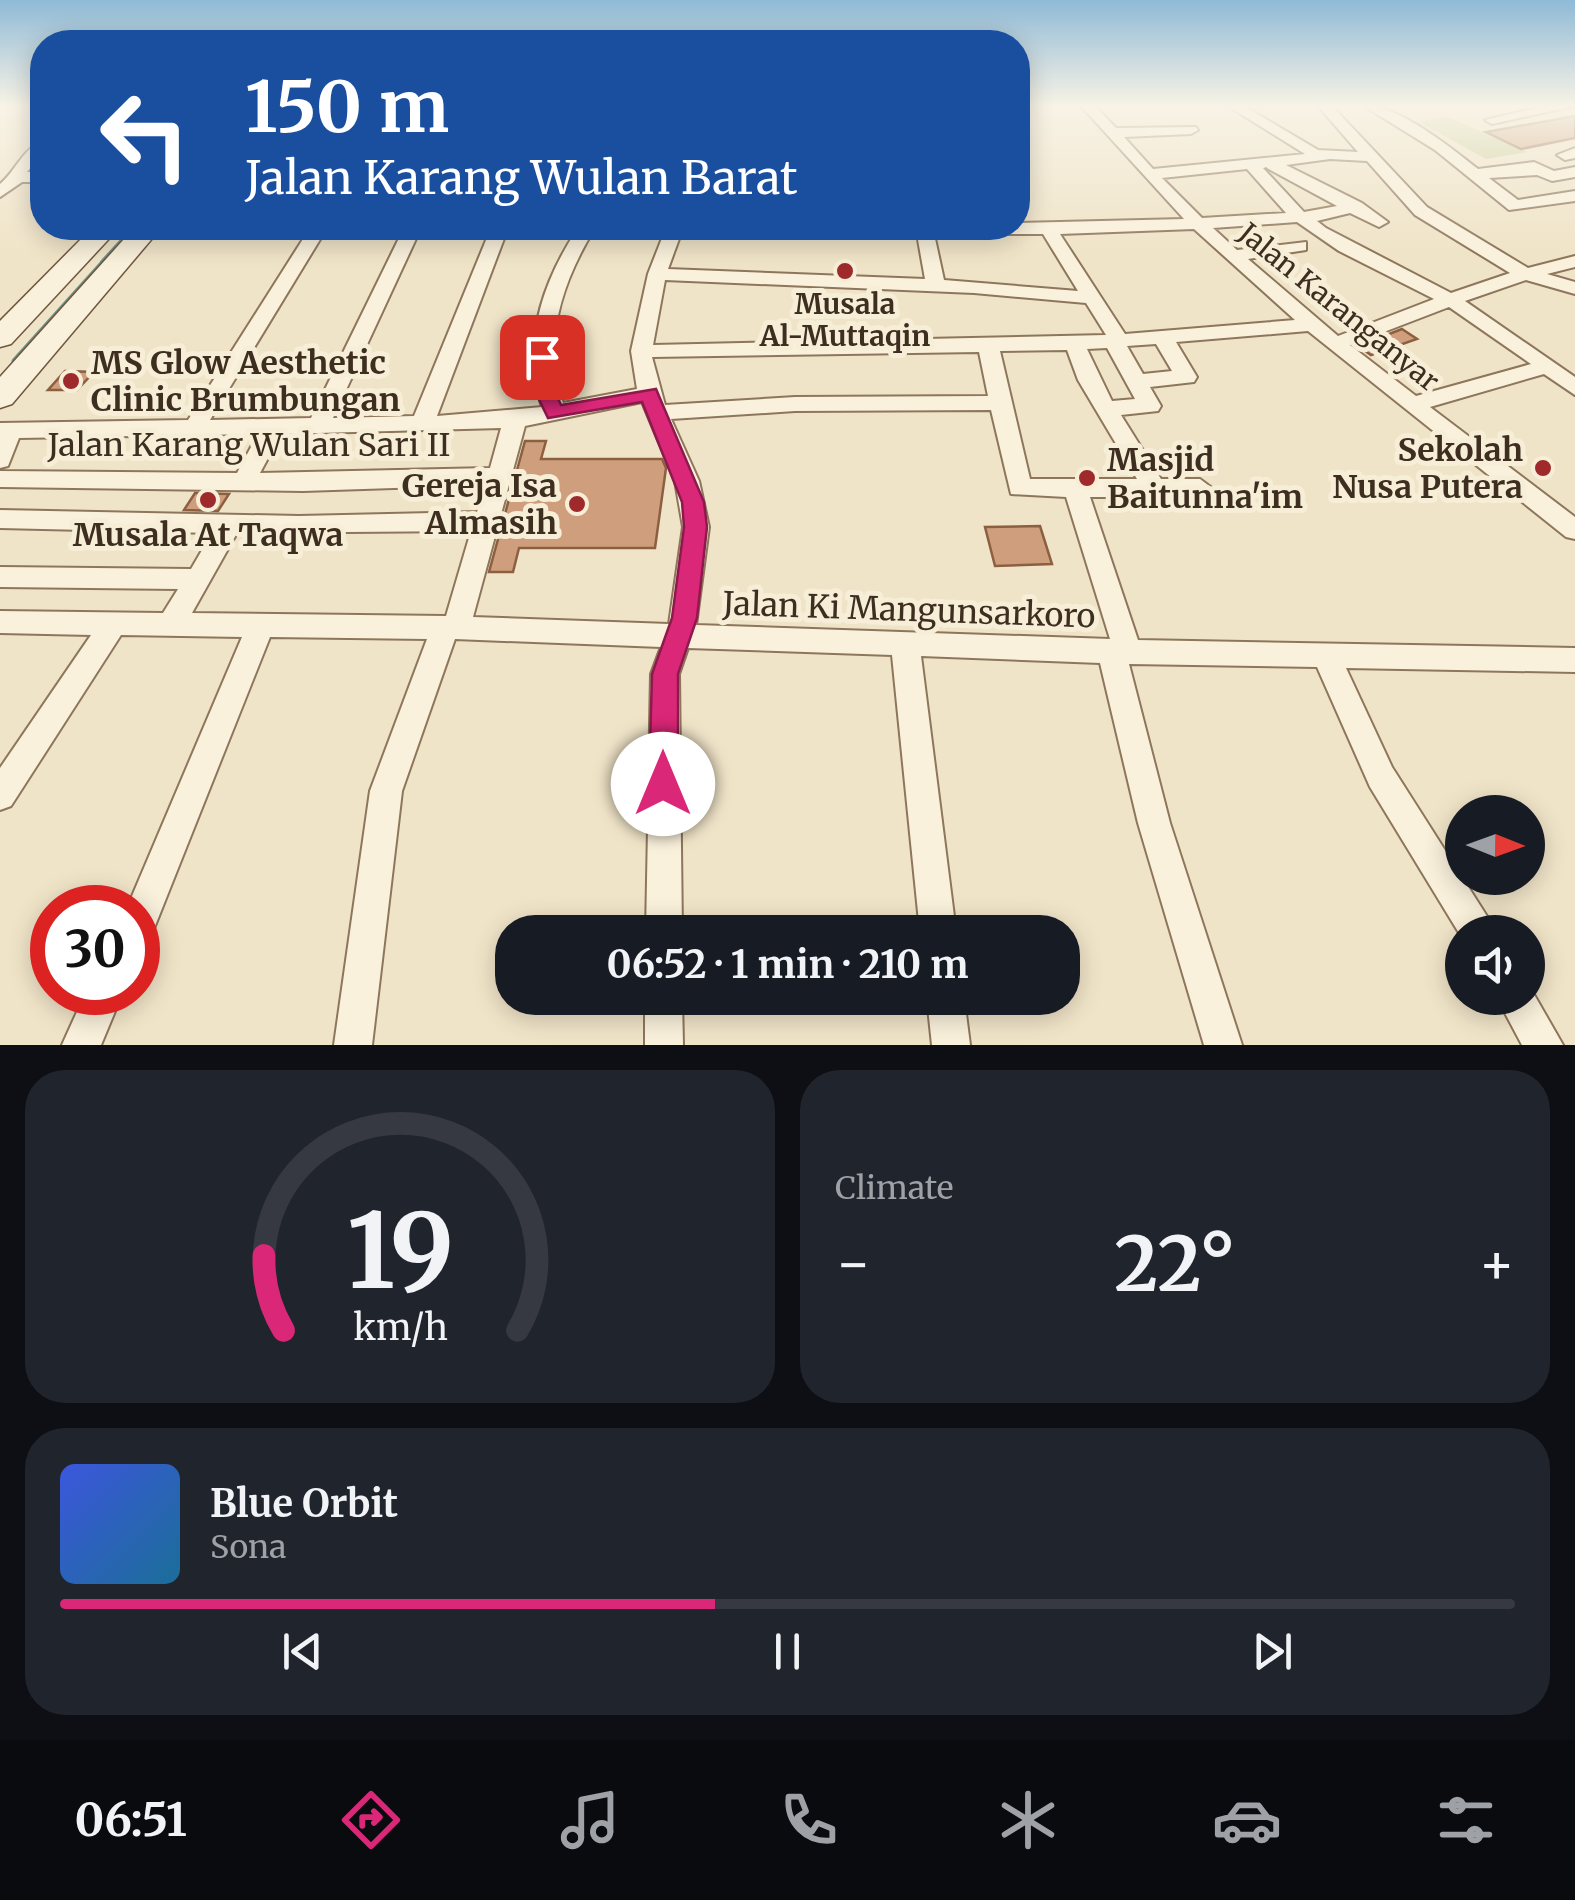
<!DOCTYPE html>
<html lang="en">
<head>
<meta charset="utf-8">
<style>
  :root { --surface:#171b24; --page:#20242c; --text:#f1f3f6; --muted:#9ea1a6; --line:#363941; --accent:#db2777 }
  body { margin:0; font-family:Merriweather,serif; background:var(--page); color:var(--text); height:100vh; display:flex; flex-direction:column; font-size:38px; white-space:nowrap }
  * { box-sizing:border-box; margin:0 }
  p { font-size:32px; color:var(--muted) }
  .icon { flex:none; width:55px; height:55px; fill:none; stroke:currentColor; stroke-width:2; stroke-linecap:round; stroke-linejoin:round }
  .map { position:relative; height:1045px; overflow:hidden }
  .drawer { display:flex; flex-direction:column; gap:25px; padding:25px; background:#0d0f14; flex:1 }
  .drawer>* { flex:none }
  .banner { position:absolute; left:30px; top:30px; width:1000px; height:210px; border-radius:40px; box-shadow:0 5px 25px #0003; background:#1a4fa0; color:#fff; overflow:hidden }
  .needle { width:65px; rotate:91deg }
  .tools { position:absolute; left:1445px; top:795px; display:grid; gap:20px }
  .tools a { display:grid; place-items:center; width:100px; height:100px; border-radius:50%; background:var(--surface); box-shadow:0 5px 25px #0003; font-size:50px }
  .speed { position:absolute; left:30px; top:885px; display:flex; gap:20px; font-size:50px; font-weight:700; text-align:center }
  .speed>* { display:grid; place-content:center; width:130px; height:130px; border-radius:50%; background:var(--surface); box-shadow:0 5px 25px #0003; line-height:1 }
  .speed .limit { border:15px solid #d22; background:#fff; color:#111 }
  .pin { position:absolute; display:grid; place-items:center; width:85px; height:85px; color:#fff; margin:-42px; border-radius:20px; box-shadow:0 5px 15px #0006 }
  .me { position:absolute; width:110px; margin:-55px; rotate:0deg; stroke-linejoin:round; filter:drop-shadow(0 0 8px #0008) }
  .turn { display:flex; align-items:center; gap:35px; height:210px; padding:0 50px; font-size:45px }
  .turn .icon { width:130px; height:130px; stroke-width:2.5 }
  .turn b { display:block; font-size:70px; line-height:85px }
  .big { font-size:75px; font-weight:700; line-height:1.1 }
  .drawer .card { flex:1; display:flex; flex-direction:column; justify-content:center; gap:15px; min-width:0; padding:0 35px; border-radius:40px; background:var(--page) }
  .drawer .dial { align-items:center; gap:0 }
  .dial svg { height:260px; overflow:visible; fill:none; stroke:var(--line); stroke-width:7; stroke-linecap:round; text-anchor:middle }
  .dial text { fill:var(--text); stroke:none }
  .song { display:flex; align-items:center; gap:30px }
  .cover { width:120px; height:120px; border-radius:15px; background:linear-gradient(135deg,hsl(230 70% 55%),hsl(200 70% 35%)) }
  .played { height:10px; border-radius:5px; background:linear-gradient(90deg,var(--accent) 45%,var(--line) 45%) }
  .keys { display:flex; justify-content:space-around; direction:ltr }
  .heat { display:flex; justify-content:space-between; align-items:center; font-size:55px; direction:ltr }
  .drawer .tiles { flex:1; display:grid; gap:25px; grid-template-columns:1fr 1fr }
  .card:last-child { grid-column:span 2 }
  .trip { position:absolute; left:495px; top:915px; width:585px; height:100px; border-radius:40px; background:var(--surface); box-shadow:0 5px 25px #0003; font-weight:700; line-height:100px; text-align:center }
  .tabs { display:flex; height:160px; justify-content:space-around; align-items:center; background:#090b0e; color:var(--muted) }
  .tabs .icon { width:70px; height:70px }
  .tabs .current { color:var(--accent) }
  .tabs b { font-size:45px; color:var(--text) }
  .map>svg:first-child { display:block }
</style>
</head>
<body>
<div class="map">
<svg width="1575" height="1045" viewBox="0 0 1575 1045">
  <rect width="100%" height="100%" fill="#f0e4c8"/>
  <path fill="#c9cf9b" d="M1446 116 1527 152 1486 159 1419 122Z"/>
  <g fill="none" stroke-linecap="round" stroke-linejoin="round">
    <path stroke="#6f938a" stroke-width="4" d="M102 262 133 228"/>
    <path stroke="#6f938a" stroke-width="5" d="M14 361 105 260"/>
  </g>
  <g fill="#cf9f7d" stroke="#8d5f41" stroke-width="2.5">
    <path d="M1575 116V138L1521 149 1486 132Z"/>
    <path d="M1402 329 1417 339 1371 355 1358 346Z"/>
    <path d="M65 371 94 372 77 390H48Z"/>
    <path d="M525 441H546L541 459H662L666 468 655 548H519L513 572H489Z"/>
    <path d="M195 493 229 494 218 511 184 510Z"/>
    <path d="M1040 526 1052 564 995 566 985 527Z"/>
  </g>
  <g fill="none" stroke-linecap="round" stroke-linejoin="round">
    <g stroke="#8d765c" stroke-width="4">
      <g id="street">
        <path d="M1081 106H1095L1116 128 1196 127 1198 130 1191 134 1124 137 1153 169 1305 154 1228 106H1244L1318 150 1358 152 1318 106H1332L1427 207 1528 268 1575 256V267L1547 274 1575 282V294L1526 280 1465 301 1575 377V395L1544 374 1430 407 1575 517V539L1566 537 1308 331 1176 342 1197 377 1194 382 1150 387 1161 406 1158 411 1121 415 1161 479H1200L1212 488 1200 497H1090L1138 640 1575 648V672L1346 668 1392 767 1497 932H1462V938L1370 787 1317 667 1129 664 1170 823 1242 1045H1204L1138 823 1100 663 921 656 956 932H920L892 655 688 648 679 674 682 932H646L651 674 661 647 455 639 402 791 372 1045H334L370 791 427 639 270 637 151 936 138 941V908H127L242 637 121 635 11 806 0 810V768L91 635 0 633V611L163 613 178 589 0 587V567L191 569 212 533 0 528V510L299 516 477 512 485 485 303 491 0 487V471L237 473 258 434 19 438 8 466 0 468V423L188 420 310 228H327L210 420 311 418 404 228H421L333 418 414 416 491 228H508L437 416 542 407C521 344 543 281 578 228H595C563 280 541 343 563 403L637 389 631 351 648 274 666 228H683L668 269 925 279 917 234 772 233 763 228H1018V223L1184 219ZM1330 159 1367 161 1415 215 1510 273 1451 293 1326 228 1317 221 1350 213 1379 227 1388 222 1362 203 1286 165ZM1267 167V168L1337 206 1304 212 1263 168ZM1247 169 1286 213 1202 218 1162 178ZM1297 222 1339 251 1434 299 1338 336 1248 259 1306 250V242L1237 250 1213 228ZM1194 229 1295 320 1125 334 1060 234ZM934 234H1043L1078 291 944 280ZM665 280 974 293 1086 303 1106 335 653 345ZM1449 307 1531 364 1416 396 1350 345ZM1156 344 1172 371 1143 374 1127 346ZM1107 348 1135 399 1112 401 1087 349ZM1067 350 1078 380 1137 479H1030L1000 351ZM979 352 988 396 795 397 665 405 652 357ZM642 402 675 481 683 527 669 624 473 617 525 426ZM991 410 1011 494 1066 497 1110 639 696 625 709 527 699 481 671 419 795 411ZM501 428 490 468 260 473 281 434ZM471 531 446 616 192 613 237 533Z"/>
        <path d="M1364 106C1398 104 1451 148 1478 169L1534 162 1554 171 1575 167V177L1552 181 1537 175 1489 178 1518 200 1575 191V201L1509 210 1435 150Z"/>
        <path d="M1546 106H1574L1492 124 1485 120Z"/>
        <path d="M42 141V154L27 172H42V182H22L0 197V184C16 171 21 151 42 141Z"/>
        <path d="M1575 148V158L1565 160 1557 155Z"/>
        <path d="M1528 984 1563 1045H1522L1497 998H1528Z"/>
        <path d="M86 992H123L101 1045H62Z"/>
        <path d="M645 998H682L683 1045H645Z"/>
        <path d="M927 998H964L970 1045H932Z"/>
      </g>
    </g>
    <g stroke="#6f573f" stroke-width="3">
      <g id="secondary">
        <path d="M92 228H119L11 344 0 347V321Z"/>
        <path d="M134 228H161L12 404 0 408V377Z"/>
      </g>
    </g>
    <use href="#street" fill="#faf1dc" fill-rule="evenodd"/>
    <use href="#secondary" fill="#faf1dc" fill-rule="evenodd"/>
  </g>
  <linearGradient id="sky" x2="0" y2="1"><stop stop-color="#8fbad6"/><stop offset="0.42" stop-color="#f8f3e6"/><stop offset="1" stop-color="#f8f3e6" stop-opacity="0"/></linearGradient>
  <rect width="1575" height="252" fill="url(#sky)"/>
  <path fill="#db2777" stroke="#8e194d" stroke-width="2.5" d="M542 351 551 357 554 389 561 405 656 389 704 502 707 527 697 618 678 674V784L673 794 663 798 653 794 649 784 652 674 672 618 684 527 682 502 642 402 548 418 534 389 532 357Z"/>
  <g fill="#9e2a2b" stroke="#f7eed8" stroke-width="4">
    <circle cx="845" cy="271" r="10"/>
    <circle cx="71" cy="381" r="10"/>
    <circle cx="1543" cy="468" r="10"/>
    <circle cx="1087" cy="478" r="10"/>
    <circle cx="208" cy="500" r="10"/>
    <circle cx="577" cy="504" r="10"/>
  </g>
  <g text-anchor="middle" stroke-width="10" stroke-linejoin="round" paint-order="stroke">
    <g font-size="28" font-weight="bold" fill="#3d2e20" stroke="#f7eed8">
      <text x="845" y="314">Musala<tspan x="845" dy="32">Al-Muttaqin</tspan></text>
    </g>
    <g font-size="28" fill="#3d2e20" stroke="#f7eed8">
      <text transform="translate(1339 307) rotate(39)" y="10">Jalan Karanganyar</text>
    </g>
    <g font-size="32" font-weight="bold" fill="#3d2e20" stroke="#f7eed8" text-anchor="start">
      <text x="91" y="374">MS Glow Aesthetic<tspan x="91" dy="37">Clinic Brumbungan</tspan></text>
      <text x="1523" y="461" text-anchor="end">Sekolah<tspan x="1523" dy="37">Nusa Putera</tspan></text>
      <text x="1107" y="471">Masjid<tspan x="1107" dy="37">Baitunna'im</tspan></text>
      <text x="557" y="497" text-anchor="end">Gereja Isa<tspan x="557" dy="37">Almasih</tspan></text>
      <text x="208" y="546" text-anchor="middle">Musala At Taqwa</text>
    </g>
    <g font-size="32" fill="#3d2e20" stroke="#f7eed8">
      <text x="249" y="456">Jalan Karang Wulan Sari II</text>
      <text transform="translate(909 610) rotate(2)" y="11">Jalan Ki Mangunsarkoro</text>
    </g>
  </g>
</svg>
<div class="tools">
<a><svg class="needle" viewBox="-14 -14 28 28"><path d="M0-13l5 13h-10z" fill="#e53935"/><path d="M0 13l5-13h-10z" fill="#9ea1a6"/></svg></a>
<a><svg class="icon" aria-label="sound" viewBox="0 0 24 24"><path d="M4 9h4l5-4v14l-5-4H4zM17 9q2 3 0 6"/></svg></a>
</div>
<div class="speed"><div class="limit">30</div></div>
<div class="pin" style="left:542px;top:357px;background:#d93025"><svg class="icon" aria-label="arrive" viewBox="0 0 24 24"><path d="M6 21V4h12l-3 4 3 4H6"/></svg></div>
<svg class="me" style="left:663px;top:784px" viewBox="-20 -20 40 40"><circle r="19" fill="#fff"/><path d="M0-13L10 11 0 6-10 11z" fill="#db2777"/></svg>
<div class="trip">06:52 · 1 min · 210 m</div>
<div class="banner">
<div class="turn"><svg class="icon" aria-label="left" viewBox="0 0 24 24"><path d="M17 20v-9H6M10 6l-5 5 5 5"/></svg><div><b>150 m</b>Jalan Karang Wulan Barat</div></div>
</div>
</div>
<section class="drawer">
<div class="tiles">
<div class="card dial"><svg viewBox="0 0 100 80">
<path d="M14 69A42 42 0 1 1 86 69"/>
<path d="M14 69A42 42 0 0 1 8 46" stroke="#db2777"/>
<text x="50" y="56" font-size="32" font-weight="700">19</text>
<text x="50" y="72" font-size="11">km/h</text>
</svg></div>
<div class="card"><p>Climate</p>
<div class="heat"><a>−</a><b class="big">22°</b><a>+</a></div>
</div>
<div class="card">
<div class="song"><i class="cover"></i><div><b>Blue Orbit</b><p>Sona</p></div></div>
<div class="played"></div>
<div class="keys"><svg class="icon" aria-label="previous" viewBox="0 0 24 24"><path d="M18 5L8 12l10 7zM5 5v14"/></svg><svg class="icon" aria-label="pause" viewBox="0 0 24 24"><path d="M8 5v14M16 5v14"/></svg><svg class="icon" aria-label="next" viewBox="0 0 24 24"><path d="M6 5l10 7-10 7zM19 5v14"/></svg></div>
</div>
</div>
</section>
<nav class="tabs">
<b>06:51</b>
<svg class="icon current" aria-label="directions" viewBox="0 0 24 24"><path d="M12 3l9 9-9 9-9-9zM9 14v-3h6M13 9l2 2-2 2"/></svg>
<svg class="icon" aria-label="music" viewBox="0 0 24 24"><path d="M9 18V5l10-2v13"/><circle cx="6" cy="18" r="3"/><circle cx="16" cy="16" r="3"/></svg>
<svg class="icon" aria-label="phone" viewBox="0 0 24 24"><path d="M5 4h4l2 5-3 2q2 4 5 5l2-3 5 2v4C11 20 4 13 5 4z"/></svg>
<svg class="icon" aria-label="climate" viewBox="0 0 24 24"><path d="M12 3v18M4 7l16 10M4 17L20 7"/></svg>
<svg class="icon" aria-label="car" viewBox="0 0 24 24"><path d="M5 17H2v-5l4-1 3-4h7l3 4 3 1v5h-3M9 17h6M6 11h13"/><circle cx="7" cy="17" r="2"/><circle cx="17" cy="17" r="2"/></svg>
<svg class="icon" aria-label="filters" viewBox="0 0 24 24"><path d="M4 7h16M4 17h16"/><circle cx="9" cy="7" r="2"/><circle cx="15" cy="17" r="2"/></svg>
</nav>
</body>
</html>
